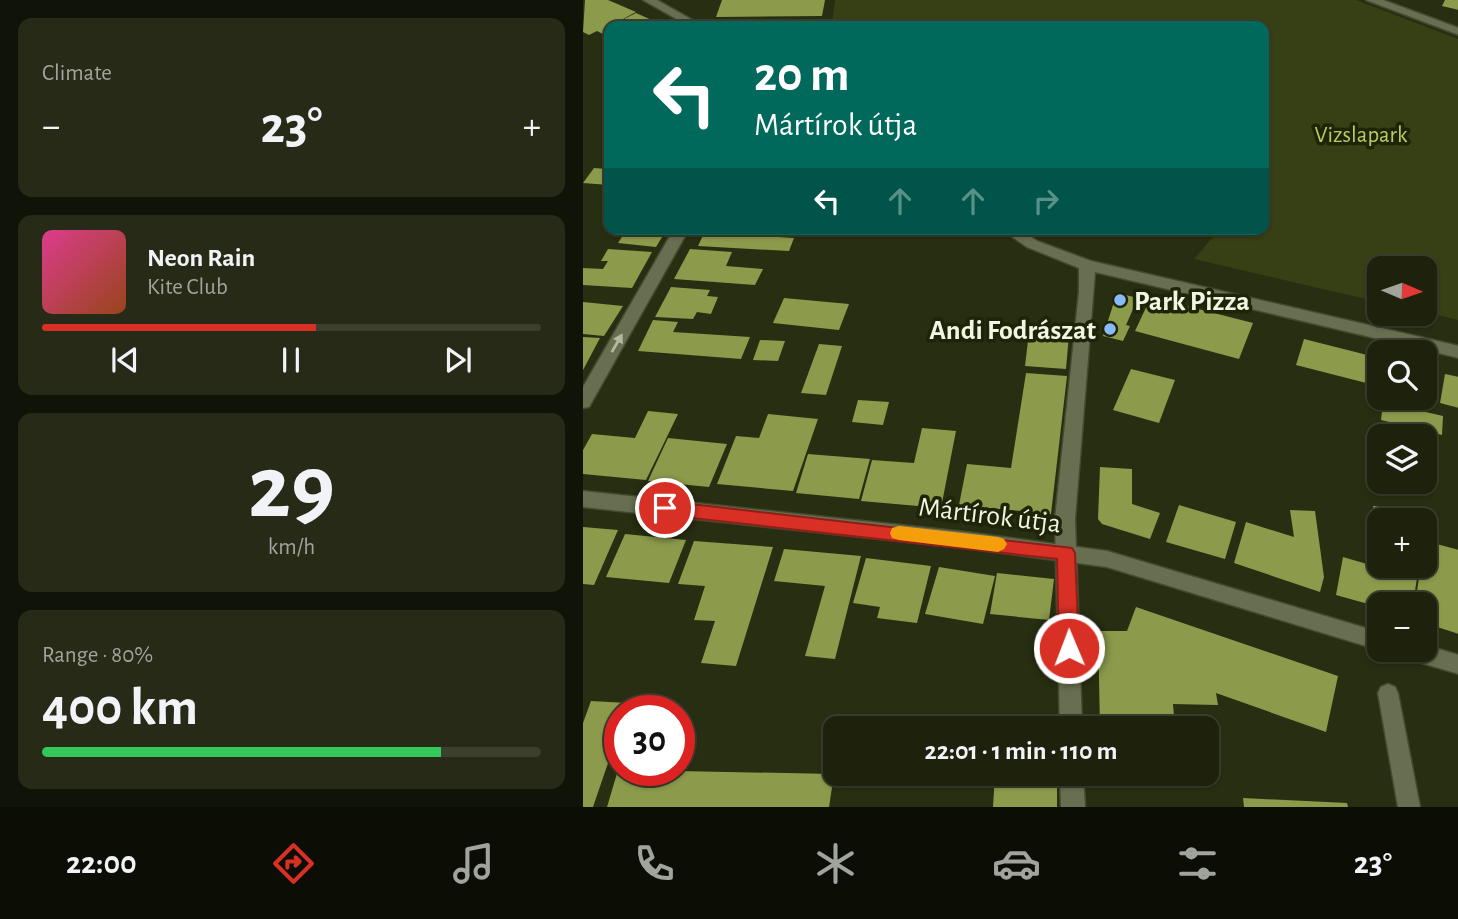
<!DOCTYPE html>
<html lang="en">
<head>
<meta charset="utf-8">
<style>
  :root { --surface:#1e220d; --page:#262a16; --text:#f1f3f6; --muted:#a1a49d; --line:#3c3f2e; --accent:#d93025 }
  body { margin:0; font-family:"Alegreya Sans",sans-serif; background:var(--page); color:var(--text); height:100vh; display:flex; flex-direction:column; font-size:26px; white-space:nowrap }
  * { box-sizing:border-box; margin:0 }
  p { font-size:23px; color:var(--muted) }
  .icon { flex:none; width:38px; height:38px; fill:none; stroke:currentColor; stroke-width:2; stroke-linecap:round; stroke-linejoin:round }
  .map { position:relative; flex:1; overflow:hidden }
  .details { display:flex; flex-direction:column; gap:18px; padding:18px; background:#101307; width:583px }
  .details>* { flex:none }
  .top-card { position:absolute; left:21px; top:21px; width:665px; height:214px; border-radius:14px; box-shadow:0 2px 5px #0004,0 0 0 2px var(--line); background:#00695c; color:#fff; overflow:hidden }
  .needle { width:46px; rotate:92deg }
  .controls { position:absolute; left:784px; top:256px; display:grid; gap:14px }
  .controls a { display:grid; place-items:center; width:70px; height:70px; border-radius:14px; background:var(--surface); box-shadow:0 2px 5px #0004,0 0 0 2px var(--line); font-size:35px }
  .speed { position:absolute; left:21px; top:695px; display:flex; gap:14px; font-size:35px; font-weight:700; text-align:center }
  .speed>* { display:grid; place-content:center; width:91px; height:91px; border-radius:50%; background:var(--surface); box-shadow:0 2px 5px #0004,0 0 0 2px var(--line); line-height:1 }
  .speed .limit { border:10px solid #d22; background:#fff; color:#111 }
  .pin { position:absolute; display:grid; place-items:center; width:60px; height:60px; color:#fff; margin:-30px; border:4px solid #fff; border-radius:50%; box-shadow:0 2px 7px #0007 }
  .me { position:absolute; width:77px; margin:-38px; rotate:359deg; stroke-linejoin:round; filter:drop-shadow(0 0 5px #0008) }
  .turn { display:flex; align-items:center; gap:24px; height:147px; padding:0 35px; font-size:32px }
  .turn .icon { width:91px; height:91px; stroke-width:2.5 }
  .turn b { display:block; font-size:49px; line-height:60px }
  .lanes { display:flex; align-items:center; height:66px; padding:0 35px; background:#0003; justify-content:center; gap:35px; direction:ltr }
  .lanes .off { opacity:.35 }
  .big { font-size:52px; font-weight:700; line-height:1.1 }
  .details .card { flex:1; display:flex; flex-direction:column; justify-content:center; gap:10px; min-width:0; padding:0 24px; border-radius:14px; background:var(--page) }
  .details .dial { align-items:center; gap:0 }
  .dial b { font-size:91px; line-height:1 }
  .song { display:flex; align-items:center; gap:21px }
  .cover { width:84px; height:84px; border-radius:10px; background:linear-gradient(135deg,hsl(330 70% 55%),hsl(20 70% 35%)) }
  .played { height:7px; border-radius:4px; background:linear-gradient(90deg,var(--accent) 55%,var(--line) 55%) }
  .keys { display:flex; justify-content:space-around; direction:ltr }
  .heat { display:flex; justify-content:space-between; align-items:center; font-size:38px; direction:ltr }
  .charge { height:10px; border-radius:5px; background:linear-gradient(90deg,#34c759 80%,var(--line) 0) }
  .trip { position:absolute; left:240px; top:716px; width:396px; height:70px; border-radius:14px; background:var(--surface); box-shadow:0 2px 5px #0004,0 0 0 2px var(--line); font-weight:700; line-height:70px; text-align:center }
  .menu { display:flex; height:112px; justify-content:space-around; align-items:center; background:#0c0e05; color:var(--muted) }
  .menu .icon { width:49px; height:49px }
  .menu .on { color:var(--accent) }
  .menu b { font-size:32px; color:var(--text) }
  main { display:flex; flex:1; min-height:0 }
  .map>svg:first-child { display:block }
</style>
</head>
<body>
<main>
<section class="details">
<div class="card"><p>Climate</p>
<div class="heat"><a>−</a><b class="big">23°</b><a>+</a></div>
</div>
<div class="card">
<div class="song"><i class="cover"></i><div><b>Neon Rain</b><p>Kite Club</p></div></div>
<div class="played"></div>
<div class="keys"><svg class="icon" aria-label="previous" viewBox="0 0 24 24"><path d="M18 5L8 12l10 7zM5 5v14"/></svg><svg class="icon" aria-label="pause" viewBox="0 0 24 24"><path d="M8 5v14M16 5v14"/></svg><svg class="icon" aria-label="next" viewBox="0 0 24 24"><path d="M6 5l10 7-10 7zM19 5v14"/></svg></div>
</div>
<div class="card dial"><b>29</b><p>km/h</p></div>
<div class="card"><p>Range · 80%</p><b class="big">400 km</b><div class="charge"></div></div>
</section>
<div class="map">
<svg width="876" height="807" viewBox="0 0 876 807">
  <rect width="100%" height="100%" fill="#282e11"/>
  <path fill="#373f15" d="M252 0H773L875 39V320L842 312V268H796V302L611 259 637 229H681V26L249 24Z"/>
  <g fill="#8b9b4b">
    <path d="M2 0H25L53 12 25 27 53 13 82 26H26V37L14 31 6 35 0 32Z"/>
    <path d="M139 0H242L239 16 133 17Z"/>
    <path d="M862 0H876V10L859 6Z"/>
    <path d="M26 165V185L0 183 11 168 23 169Z"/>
    <path d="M44 229H84L73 247 35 243Z"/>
    <path d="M123 229H163L161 235 211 238 206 251 115 246Z"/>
    <path d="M25 249 69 252 49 288 0 285V268L20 269 25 261H18Z"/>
    <path d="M107 249 149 252 143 266 180 269 172 285 91 279Z"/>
    <path d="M88 287 127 290 124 296 135 297 128 314 114 312 110 319 72 317Z"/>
    <path d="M534 293 555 298 543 325 547 326 540 341 520 336Z"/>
    <path d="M568 297 670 323 656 359 552 331Z"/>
    <path d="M201 298 266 304 256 330 190 323Z"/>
    <path d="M0 302 40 306 21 336 0 334Z"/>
    <path d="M70 320 95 322 90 332 167 337 158 359 55 351Z"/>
    <path d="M446 332 486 334 483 369 442 366Z"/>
    <path d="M0 337 17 338 0 370Z"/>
    <path d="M721 339 796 358 795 386 713 365Z"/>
    <path d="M177 340 202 341 195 361 170 360Z"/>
    <path d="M236 344 259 346 243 395 218 393Z"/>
    <path d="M548 369 592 380 576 423 530 410Z"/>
    <path d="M443 373 484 376 468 514 376 505 384 464 428 468Z"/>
    <path d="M862 374 876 377V408L857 403Z"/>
    <path d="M275 400 306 402 300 425 269 422Z"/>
    <path d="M800 402 860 416 859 435 798 420Z"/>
    <path d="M65 411 95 414 63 480 0 474V450L9 434 52 438Z"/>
    <path d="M185 414 235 419 210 491 134 484 153 436 176 438Z"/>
    <path d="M339 428 373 431 358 508 278 501 289 460 331 463Z"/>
    <path d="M85 438 144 444 126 487 65 481Z"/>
    <path d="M225 454 287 459 276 499 213 493Z"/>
    <path d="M517 467 549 469V504L577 513 567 539 519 524 515 519Z"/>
    <path d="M596 505 653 522 642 559 583 542Z"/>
    <path d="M790 506 819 508 821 520H796L795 534Z"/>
    <path d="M707 510 732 511 741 577 737 592 651 563 663 522 711 537Z"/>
    <path d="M0 527 35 530 11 585 0 584Z"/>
    <path d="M42 534 103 540 86 583 23 577Z"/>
    <path d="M111 541 190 547 153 666 118 663 132 621 111 620 122 586 95 584Z"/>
    <path d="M850 543 876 550V634L842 623V604H832L838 565 847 566Z"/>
    <path d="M201 549 278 556 252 659 222 656 242 586 191 581Z"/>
    <path d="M760 557 801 569 800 565H831L834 578 830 604H796V607L753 595Z"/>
    <path d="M283 558 348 566 334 623 294 618 297 607 270 603Z"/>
    <path d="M356 567 412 576 400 624 342 614Z"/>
    <path d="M414 573 471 579 466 620 407 614Z"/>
    <path d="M553 607 755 676 743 732 633 693 635 705 590 704 592 728H517L515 631H544Z"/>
    <path d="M8 701 45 703 42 710H37V728L10 807H0V723Z"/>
    <path d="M416 720 475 722V728H416Z"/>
    <path d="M35 770H45L251 774 246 807H24Z"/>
    <path d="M412 774 474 776V807H410Z"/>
    <path d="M519 774H595V779L519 777Z"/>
    <path d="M660 798 764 803 765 807H661Z"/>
  </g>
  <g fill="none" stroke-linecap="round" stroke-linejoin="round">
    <g stroke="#444a2f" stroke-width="3">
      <path id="service" d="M805 684 812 687 815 693 837 807H815L795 693 798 687Z"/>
    </g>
    <g stroke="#444a2f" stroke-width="3">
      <g id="minor">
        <path d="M60 0H74L120 26H106Z"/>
        <path d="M783 0H800L876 28V35Z"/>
        <path d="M91 229H106L6 407 0 408V387Z"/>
        <path d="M418 229H436L454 241 508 261 876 346V358L512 272 492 519 499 728H477L472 519 496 292V268L444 247Z"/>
        <path d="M477 774H500L502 807H478Z"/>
      </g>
    </g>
    <g stroke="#444a2f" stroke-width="3">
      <g id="tertiary">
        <path d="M0 491 382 532 524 551 796 632V649H799L796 650 524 567 382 548 0 507Z"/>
        <path d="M842 645 876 655V674L815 656 812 649H842Z"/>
      </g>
    </g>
    <use href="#service" fill="#686f50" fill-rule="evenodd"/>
    <use href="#minor" fill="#686f50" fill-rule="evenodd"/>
    <use href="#tertiary" fill="#686f50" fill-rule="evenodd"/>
  </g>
  <defs><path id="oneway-solid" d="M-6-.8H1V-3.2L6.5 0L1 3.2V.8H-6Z" transform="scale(1.75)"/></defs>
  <use fill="#b3b9a1" href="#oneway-solid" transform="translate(34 343) rotate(-60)"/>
  <path fill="#d93025" stroke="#8d1f18" stroke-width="2" d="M82 501 489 548 492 553 496 648 493 654 486 656 479 654 476 648 474 559 82 515 76 513 73 508 76 503Z"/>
  <path fill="#f59e0b" d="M316 526 415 537 421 539 424 544 421 549 415 552 316 540 309 538 307 533 309 528Z"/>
  <g fill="#89bafc" stroke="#1e2407" stroke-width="2.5">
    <circle cx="537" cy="300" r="7"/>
    <circle cx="527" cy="329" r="7"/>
  </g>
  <g text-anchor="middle" stroke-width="7" stroke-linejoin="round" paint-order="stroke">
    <g font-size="23" fill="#b8cd61" stroke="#1e2407">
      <text x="778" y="142">Vizslapark</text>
    </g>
    <g font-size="28" font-weight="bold" fill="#f1f6e4" stroke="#1e2407" text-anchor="start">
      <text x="551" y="310">Park Pizza</text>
      <text x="513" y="339" text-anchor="end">Andi Fodrászat</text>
    </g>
    <g font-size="28" fill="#f1f6e4" stroke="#1e2407">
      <text transform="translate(407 514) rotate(7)" y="10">Mártírok útja</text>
    </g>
  </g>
</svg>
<div class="controls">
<a><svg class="needle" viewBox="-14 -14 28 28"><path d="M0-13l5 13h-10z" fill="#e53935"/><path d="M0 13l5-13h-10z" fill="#a1a49d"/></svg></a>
<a><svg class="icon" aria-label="search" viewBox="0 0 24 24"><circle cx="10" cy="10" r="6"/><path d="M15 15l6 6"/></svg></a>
<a><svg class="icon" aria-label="layers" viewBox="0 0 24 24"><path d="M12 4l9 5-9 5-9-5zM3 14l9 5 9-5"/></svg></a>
<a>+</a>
<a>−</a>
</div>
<div class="speed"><div class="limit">30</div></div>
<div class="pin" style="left:82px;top:508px;background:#d93025"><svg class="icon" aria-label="arrive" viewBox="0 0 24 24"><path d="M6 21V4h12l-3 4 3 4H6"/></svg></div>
<svg class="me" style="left:486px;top:648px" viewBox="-20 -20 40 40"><circle r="17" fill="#d93025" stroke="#fff" stroke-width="3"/><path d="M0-11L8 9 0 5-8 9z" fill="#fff"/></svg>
<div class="trip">22:01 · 1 min · 110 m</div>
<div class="top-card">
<div class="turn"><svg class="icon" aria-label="left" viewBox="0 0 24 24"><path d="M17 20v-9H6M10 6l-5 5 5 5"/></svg><div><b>20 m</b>Mártírok útja</div></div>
<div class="lanes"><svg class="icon" aria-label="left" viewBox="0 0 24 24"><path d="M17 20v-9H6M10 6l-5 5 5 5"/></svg><svg class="icon off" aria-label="ahead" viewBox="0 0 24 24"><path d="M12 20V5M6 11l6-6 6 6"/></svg><svg class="icon off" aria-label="ahead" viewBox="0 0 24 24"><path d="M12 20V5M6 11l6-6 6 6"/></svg><svg class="icon off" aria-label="right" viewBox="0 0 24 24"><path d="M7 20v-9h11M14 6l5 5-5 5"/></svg></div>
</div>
</div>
</main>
<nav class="menu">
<b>22:00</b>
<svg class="icon on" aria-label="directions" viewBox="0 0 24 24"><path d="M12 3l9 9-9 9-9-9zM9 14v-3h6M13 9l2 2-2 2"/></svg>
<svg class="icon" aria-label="music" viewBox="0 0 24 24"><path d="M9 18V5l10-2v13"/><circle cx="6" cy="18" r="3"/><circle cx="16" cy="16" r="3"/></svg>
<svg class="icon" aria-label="phone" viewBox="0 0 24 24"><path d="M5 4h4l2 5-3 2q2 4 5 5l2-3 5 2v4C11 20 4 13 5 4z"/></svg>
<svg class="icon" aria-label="climate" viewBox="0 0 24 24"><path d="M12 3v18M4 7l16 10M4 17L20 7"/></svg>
<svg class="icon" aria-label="car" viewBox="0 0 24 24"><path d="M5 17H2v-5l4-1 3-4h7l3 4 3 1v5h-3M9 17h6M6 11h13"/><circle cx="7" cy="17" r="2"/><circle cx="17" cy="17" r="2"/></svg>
<svg class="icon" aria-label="filters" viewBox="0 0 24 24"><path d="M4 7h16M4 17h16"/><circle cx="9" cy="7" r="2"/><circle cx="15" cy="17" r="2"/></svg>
<b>23°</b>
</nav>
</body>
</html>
